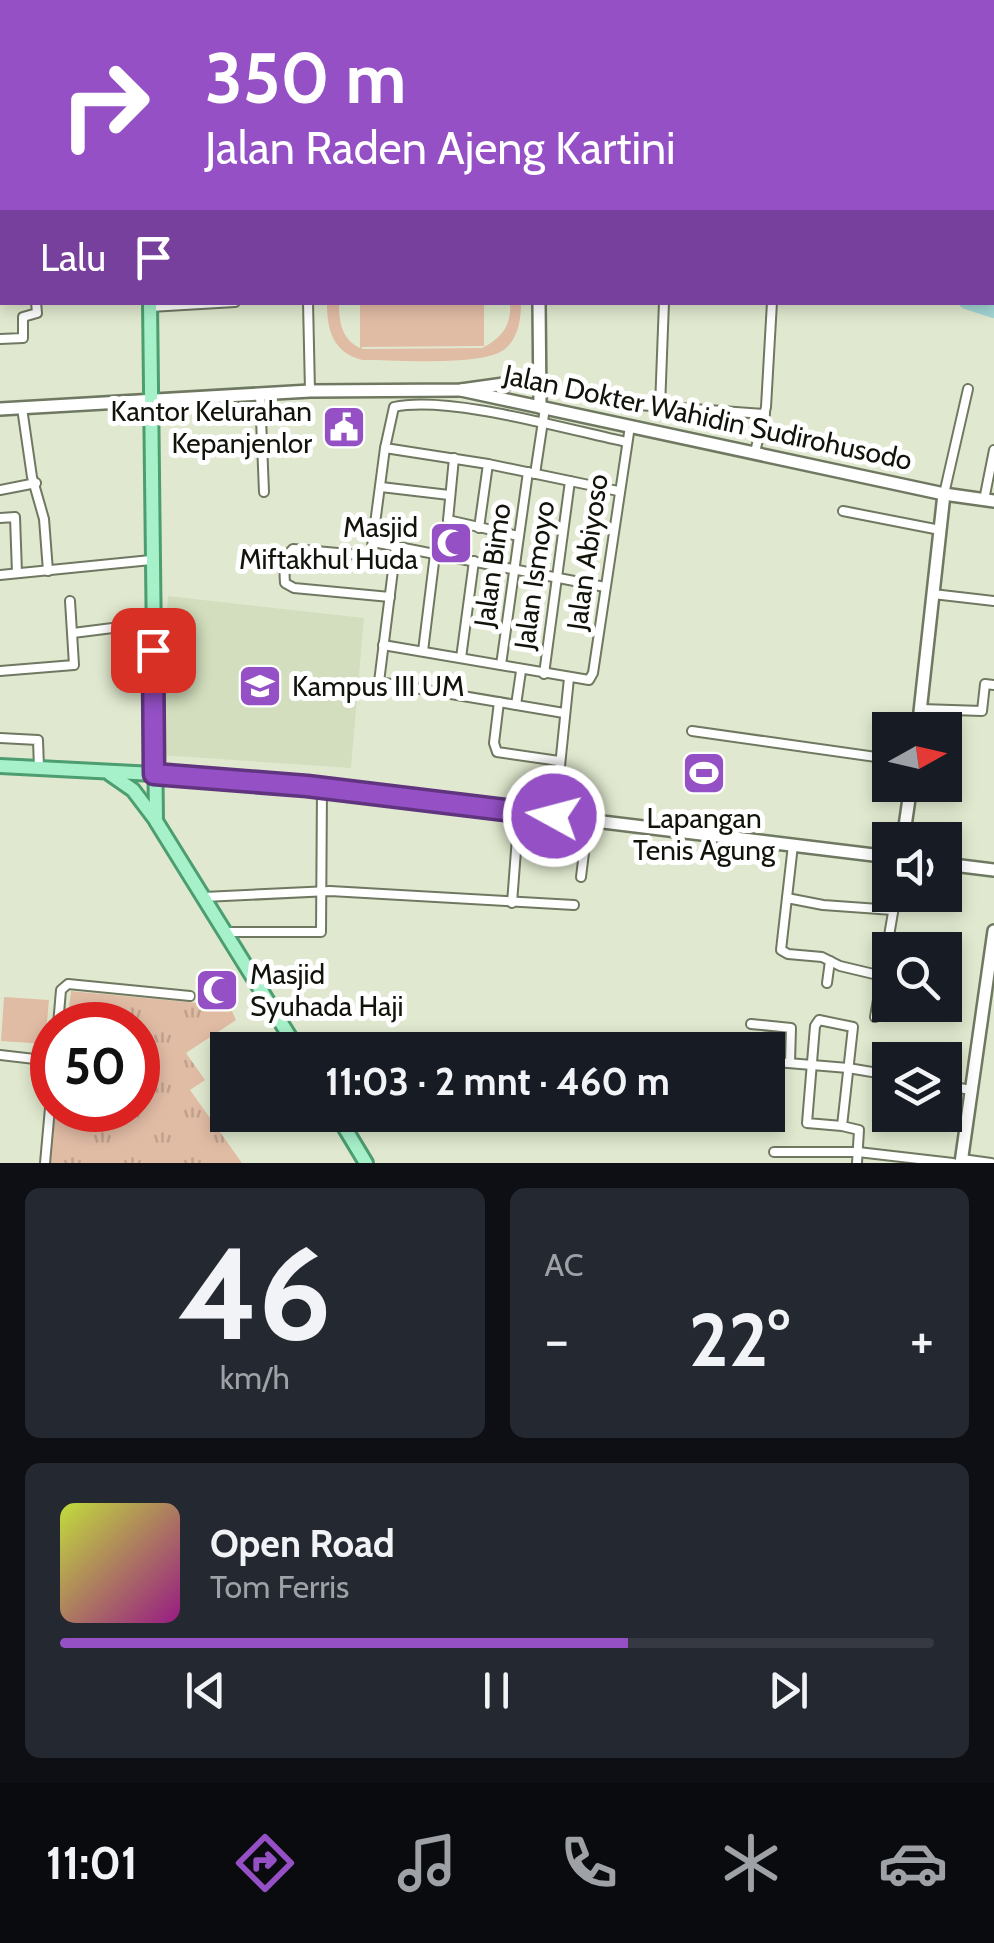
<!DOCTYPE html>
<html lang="id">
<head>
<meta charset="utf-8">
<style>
  :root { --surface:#171b24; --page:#242831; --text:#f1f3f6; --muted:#9ea1a6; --line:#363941; --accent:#9450c4 }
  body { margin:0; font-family:Cabin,sans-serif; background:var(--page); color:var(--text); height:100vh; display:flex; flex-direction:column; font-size:38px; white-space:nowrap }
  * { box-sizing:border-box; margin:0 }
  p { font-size:32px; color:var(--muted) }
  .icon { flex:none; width:55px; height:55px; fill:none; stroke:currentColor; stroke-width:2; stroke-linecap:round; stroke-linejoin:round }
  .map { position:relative; height:1163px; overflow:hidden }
  .panel { display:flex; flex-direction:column; gap:25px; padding:25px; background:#0d0f14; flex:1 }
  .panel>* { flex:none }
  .hud { position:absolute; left:0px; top:0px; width:995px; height:305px; box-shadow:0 5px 15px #0003; background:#9450c4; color:#fff; overflow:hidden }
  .needle { width:65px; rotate:82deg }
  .controls { position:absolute; left:872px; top:712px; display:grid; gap:20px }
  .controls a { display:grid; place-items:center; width:90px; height:90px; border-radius:0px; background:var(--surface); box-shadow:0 5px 15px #0003; font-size:50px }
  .speed { position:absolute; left:30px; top:1002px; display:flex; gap:20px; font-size:50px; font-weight:700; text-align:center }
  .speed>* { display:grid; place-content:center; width:130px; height:130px; border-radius:50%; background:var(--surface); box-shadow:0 5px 15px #0003; line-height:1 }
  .speed .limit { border:15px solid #d22; background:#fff; color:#111 }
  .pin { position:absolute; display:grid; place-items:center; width:85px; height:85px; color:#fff; margin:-42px; border-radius:20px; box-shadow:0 5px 15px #0006 }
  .me { position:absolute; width:110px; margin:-55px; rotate:277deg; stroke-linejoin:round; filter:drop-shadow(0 0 8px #0008) }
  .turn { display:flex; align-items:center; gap:35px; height:210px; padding:0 40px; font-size:45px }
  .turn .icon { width:130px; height:130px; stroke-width:2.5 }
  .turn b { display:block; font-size:70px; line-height:85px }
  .then { display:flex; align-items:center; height:95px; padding:0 40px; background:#0003; gap:20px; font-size:38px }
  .big { font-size:75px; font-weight:700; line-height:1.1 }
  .panel .card { flex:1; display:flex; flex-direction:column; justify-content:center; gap:15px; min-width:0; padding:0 35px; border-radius:15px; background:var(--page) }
  .panel .dial { align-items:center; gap:0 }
  .dial b { font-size:130px; line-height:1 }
  .song { display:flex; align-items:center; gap:30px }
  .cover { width:120px; height:120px; border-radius:15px; background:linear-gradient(135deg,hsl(70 70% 55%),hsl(310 70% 35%)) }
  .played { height:10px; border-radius:5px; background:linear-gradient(90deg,var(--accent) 65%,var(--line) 65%) }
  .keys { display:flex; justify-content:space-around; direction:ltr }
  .heat { display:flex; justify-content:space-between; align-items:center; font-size:55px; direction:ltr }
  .panel .tiles { flex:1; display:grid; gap:25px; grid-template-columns:1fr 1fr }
  .card:last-child { grid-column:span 2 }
  .trip { position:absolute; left:210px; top:1032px; width:575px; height:100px; border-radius:0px; background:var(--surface); box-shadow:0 5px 15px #0003; font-weight:700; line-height:100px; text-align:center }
  .menu { display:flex; height:160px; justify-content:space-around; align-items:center; background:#090b0e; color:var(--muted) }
  .menu .icon { width:70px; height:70px }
  .menu .on { color:var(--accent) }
  .menu b { font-size:45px; color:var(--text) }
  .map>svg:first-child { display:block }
</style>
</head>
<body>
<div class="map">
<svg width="994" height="1163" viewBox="0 0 994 1163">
  <defs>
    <pattern id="park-tufts" width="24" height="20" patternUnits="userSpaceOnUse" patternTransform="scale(2.5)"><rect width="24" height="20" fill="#e1bca5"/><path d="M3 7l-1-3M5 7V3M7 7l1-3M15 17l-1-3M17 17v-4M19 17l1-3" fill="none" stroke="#c0a18d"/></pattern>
  </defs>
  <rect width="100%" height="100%" fill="#e0e9cf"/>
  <path fill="#d2debd" d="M168 596 364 618 351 768 159 755Z"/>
  <g fill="#e1bca5">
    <path d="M327 303H339C339 321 341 339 360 348V303H484V346L361 347 363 349 482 348C501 339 512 325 510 303H521C521 320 518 341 502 351 479 366 393 360 362 360 333 352 327 331 327 303Z"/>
    <path d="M4 997 49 1000 45 1044 1 1041Z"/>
  </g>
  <path fill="url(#park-tufts)" d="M71 991 199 1003 232 1011 236 1020 186 1053 205 1080 190 1090 242 1163H48L55 1110H138V1025H67Z"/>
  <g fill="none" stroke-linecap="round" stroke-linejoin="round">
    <g stroke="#a1d6d5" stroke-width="14">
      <path d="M435 2V0"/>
      <path d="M966 302 994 311"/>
    </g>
    <g stroke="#6f7861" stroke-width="12">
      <g id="street">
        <path d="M299 0V2"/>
        <path d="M633 0V2"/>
        <path d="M705 0V2"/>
        <path d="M36 2V0"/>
        <path d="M380 2V0"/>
        <path d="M482 2V0"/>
        <path d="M516 2V0"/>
        <path d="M795 2 796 0"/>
        <path d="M880 2 881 0"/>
        <path d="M0 163H2"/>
        <path d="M308 302 310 391"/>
        <path d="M150 307 235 302"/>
        <path d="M0 339 23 338V317L37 313 36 302"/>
        <path d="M260 394 264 492"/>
        <path d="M638 405 765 414"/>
        <path d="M660 407 664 302"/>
        <path d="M22 408 32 477 44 519 48 571"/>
        <path d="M385 448 488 464 618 491"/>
        <path d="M755 452 766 407 772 302"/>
        <path d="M454 458 448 520 518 536"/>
        <path d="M535 474 545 408"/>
        <path d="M381 487 449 495"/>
        <path d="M0 490 36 483"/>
        <path d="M944 494 968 389"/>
        <path d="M984 500 994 450"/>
        <path d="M843 511 940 530"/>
        <path d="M0 518 15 517 17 573"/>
        <path d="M479 528 488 464"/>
        <path d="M373 542 605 587"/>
        <path d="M396 546 379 682 564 713"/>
        <path d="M371 554 385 448 394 407C449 395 569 430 627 442"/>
        <path d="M0 575 151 560"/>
        <path d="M933 594 994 601"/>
        <path d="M390 597 294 588 285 583C284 572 284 557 293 549L394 558"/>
        <path d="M73 633 152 623"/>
        <path d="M383 645 589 680 593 673 630 426"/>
        <path d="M423 651 435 554"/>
        <path d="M461 658 474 561"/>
        <path d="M501 665 528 472"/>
        <path d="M0 671 74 665 70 601"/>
        <path d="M544 674 570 481"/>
        <path d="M499 702 494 743 497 752 559 761"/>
        <path d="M516 705 521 671"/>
        <path d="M921 709 982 711 985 684 994 685"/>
        <path d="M692 731 890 759"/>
        <path d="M0 738 38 740 39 768"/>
        <path d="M945 777 956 778"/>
        <path d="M555 815 569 678"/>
        <path d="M793 845 781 950 788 954 822 957 840 966 882 976"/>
        <path d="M581 877 588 820"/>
        <path d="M204 897 330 891 574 905"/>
        <path d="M787 898 823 905 893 910"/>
        <path d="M512 903 519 811"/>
        <path d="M224 932H321L322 788"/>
        <path d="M827 983 830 961"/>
        <path d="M875 1017 896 895"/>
        <path d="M751 1024 791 1028 790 1062"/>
        <path d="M58 1025 61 990 68 984 190 996"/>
        <path d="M0 1055 52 1061"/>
        <path d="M945 1085 970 1090"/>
        <path d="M769 1121 776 1062 848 1068 890 1075"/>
        <path d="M842 1126 807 1123 815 1026 819 1020 853 1027 842 1126 859 1130 857 1163"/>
        <path d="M774 1152H858L953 1163"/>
        <path d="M962 1159 991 1163"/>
        <path d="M45 1163 52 1086"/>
      </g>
    </g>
    <g stroke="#6f7861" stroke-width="16">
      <g id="secondary">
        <path d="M0 65 2 66"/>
        <path d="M992 111H994"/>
        <path d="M539 302 540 407"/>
        <path d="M461 390 944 494 994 501"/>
        <path d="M0 409 310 391 461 390 539 379"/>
        <path d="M918 730 944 494"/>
        <path d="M154 774 307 786 890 857"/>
        <path d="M903 840 911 785"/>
        <path d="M945 864 994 870"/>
        <path d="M961 1163 994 931"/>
      </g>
    </g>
    <g stroke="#4c9d70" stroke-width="18">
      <g id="primary">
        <path d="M144 0V2"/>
        <path d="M560 2V0"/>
        <path d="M0 231H2"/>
        <path d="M150 302 156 821 298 1050"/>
        <path d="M0 766 154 774"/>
        <path d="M110 774 133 790 155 819"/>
        <path d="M337 1115 366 1163"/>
      </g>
    </g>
    <use href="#street" stroke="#fff" stroke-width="8"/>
    <use href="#secondary" stroke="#fff" stroke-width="11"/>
    <use href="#primary" stroke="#a7f1ca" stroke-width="12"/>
  </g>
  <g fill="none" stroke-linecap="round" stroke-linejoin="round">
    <g stroke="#60347f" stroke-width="25">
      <path id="route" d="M153 650 154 774 307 786 554 816"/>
    </g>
    <use href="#route" stroke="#9450c4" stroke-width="18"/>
  </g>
  <defs>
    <g id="civic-square" transform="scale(2.25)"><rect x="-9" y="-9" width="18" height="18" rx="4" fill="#9450c4" stroke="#fff"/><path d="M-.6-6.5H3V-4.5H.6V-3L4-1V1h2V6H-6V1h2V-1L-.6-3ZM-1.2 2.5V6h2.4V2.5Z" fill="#fff"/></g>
    <g id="mosque-square" transform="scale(2.25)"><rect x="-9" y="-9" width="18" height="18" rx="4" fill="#9450c4" stroke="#fff"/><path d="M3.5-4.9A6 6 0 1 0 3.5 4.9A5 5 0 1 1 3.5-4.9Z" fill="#fff"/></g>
    <g id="university-square" transform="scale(2.25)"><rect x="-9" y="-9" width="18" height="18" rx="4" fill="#9450c4" stroke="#fff"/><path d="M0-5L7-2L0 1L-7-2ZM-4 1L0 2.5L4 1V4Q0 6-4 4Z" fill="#fff"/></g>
    <g id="stadium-square" transform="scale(2.25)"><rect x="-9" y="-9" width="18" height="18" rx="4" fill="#9450c4" stroke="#fff"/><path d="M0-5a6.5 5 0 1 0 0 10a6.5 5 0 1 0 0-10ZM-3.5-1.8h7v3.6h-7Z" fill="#fff"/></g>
  </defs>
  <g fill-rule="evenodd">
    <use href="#civic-square" x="344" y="427"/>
    <use href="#mosque-square" x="451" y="543"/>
    <use href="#university-square" x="260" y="686"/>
    <use href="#stadium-square" x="704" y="773"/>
    <use href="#mosque-square" x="217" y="990"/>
  </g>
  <g text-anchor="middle" stroke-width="10" stroke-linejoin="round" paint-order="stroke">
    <g font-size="28" fill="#11140b" stroke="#fff" text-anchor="end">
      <text x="312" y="421">Kantor Kelurahan<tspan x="312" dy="32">Kepanjenlor</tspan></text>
      <text x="418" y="537">Masjid<tspan x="418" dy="32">Miftakhul Huda</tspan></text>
      <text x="292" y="696" text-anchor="start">Kampus III UM</text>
      <text x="704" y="828" text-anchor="middle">Lapangan<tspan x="704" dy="32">Tenis Agung</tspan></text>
      <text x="250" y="984" text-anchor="start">Masjid<tspan x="250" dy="32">Syuhada Haji</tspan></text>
    </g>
    <g font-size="28" fill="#11140b" stroke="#fff">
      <text transform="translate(708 417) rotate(12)" y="10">Jalan Dokter Wahidin Sudirohusodo</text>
      <text transform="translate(587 552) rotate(-82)" y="10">Jalan Abiyoso</text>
      <text transform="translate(492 565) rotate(-82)" y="10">Jalan Bimo</text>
      <text transform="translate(534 575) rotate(-82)" y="10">Jalan Ismoyo</text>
    </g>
  </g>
</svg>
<div class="controls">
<a><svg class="needle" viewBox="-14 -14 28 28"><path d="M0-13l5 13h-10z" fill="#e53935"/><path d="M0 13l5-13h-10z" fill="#9ea1a6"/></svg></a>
<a><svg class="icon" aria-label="sound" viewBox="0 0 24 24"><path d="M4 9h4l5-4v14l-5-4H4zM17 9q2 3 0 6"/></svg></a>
<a><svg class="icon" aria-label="search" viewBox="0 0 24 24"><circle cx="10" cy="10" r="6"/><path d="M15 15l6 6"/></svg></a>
<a><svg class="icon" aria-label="layers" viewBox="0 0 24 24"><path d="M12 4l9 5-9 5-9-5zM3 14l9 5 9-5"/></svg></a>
</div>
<div class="speed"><div class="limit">50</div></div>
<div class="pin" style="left:153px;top:650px;background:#d93025"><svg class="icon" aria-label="arrive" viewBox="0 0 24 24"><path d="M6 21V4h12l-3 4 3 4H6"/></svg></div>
<svg class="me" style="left:554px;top:816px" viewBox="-20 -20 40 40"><circle r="17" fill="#9450c4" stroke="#fff" stroke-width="3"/><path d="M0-11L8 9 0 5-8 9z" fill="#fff"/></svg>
<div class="trip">11:03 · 2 mnt · 460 m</div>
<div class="hud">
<div class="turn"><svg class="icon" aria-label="right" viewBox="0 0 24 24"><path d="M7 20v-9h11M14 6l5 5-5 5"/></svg><div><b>350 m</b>Jalan Raden Ajeng Kartini</div></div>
<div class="then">Lalu<svg class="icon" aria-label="arrive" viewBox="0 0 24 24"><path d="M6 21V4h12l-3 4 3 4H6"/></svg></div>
</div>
</div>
<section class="panel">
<div class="tiles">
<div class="card dial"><b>46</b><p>km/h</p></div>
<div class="card"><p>AC</p>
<div class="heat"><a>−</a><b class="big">22°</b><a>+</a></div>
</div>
<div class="card">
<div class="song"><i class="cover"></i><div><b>Open Road</b><p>Tom Ferris</p></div></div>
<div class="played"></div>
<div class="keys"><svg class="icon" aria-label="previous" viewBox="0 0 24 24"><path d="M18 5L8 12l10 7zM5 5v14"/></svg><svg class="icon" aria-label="pause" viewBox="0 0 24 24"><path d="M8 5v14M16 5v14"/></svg><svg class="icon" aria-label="next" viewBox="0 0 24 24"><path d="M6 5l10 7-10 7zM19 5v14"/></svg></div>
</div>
</div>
</section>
<nav class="menu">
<b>11:01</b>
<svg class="icon on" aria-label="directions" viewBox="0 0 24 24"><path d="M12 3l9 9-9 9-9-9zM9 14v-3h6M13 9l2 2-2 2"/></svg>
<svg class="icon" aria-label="music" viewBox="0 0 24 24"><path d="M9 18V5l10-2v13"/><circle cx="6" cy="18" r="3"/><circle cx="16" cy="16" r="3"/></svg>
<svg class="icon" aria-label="phone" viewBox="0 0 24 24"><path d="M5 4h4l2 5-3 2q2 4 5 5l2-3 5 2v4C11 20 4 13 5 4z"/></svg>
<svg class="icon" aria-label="climate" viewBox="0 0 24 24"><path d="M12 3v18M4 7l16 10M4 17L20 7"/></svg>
<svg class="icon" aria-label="car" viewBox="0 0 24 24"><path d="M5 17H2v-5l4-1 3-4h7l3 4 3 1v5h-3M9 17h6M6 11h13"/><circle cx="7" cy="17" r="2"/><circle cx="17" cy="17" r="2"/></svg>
</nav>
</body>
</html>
